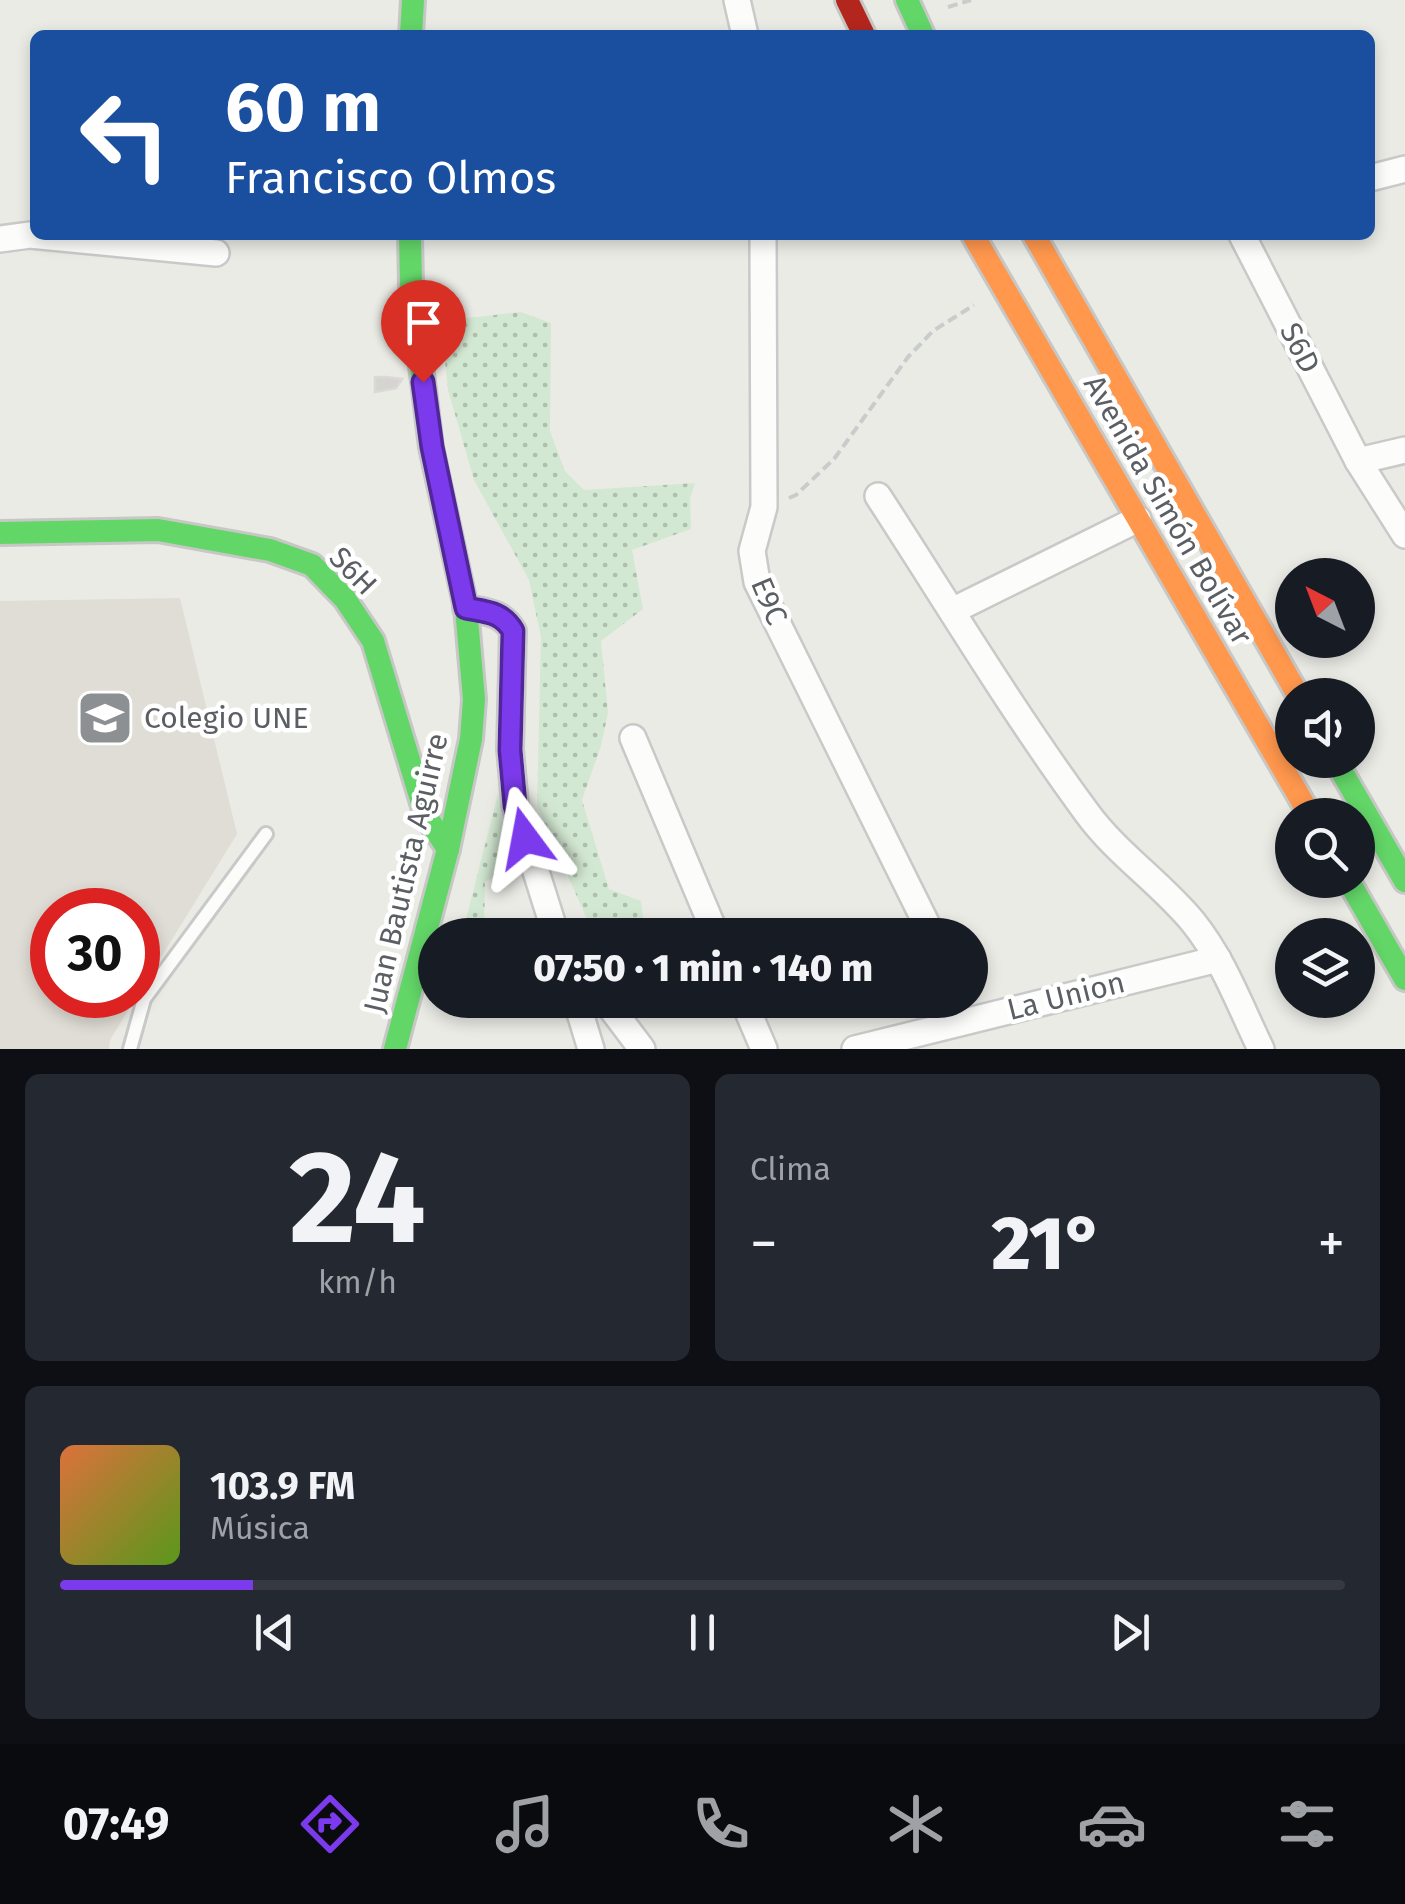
<!DOCTYPE html>
<html lang="es">
<head>
<meta charset="utf-8">
<style>
  :root { --surface:#171b24; --page:#242831; --text:#f1f3f6; --muted:#9ea1a6; --line:#363941; --accent:#7c3aed }
  body { margin:0; font-family:"Fira Sans",sans-serif; background:var(--page); color:var(--text); height:100vh; display:flex; flex-direction:column; font-size:38px; white-space:nowrap }
  * { box-sizing:border-box; margin:0 }
  p { font-size:32px; color:var(--muted) }
  .icon { flex:none; width:55px; height:55px; fill:none; stroke:currentColor; stroke-width:2; stroke-linecap:round; stroke-linejoin:round }
  .map { position:relative; height:1049px; overflow:hidden }
  .sheet { display:flex; flex-direction:column; gap:25px; padding:25px; background:#0d0f14; flex:1 }
  .sheet>* { flex:none }
  .top-card { position:absolute; left:30px; top:30px; width:1345px; height:210px; border-radius:15px; box-shadow:0 5px 15px #0003; background:#1a4fa0; color:#fff; overflow:hidden }
  .needle { width:65px; rotate:318deg }
  .buttons { position:absolute; left:1275px; top:558px; display:grid; gap:20px }
  .buttons a { display:grid; place-items:center; width:100px; height:100px; border-radius:50%; background:var(--surface); box-shadow:0 5px 15px #0003; font-size:50px }
  .speed { position:absolute; left:30px; top:888px; display:flex; gap:20px; font-size:50px; font-weight:700; text-align:center }
  .speed>* { display:grid; place-content:center; width:130px; height:130px; border-radius:50%; background:var(--surface); box-shadow:0 5px 15px #0003; line-height:1 }
  .speed .limit { border:15px solid #d22; background:#fff; color:#111 }
  .pin { position:absolute; display:grid; place-items:center; width:85px; height:85px; color:#fff; margin:-102px -42px; border-radius:50% 50% 50% 0; rotate:-45deg; box-shadow:0 0 10px #0007 }
  .pin .icon { rotate:45deg }
  .me { position:absolute; width:110px; margin:-55px; rotate:347deg; stroke-linejoin:round; filter:drop-shadow(0 0 8px #0008) }
  .turn { display:flex; align-items:center; gap:35px; height:210px; padding:0 30px; font-size:45px }
  .turn .icon { width:130px; height:130px; stroke-width:2.5 }
  .turn b { display:block; font-size:70px; line-height:85px }
  .big { font-size:75px; font-weight:800; line-height:1.1 }
  .sheet .widget { flex:1; display:flex; flex-direction:column; justify-content:center; gap:15px; min-width:0; padding:0 35px; border-radius:15px; background:var(--page) }
  .sheet .dial { align-items:center; gap:0 }
  .dial b { font-size:130px; line-height:1 }
  .song { display:flex; align-items:center; gap:30px }
  .cover { width:120px; height:120px; border-radius:15px; background:linear-gradient(135deg,hsl(20 70% 55%),hsl(90 70% 35%)) }
  .played { height:10px; border-radius:5px; background:linear-gradient(90deg,var(--accent) 15%,var(--line) 15%) }
  .keys { display:flex; justify-content:space-around; direction:ltr }
  .heat { display:flex; justify-content:space-between; align-items:center; font-size:55px; direction:ltr }
  .sheet .tiles { flex:1; display:grid; gap:25px; grid-template-columns:1fr 1fr }
  .widget:last-child { grid-column:span 2 }
  .trip { position:absolute; left:418px; top:918px; width:570px; height:100px; border-radius:50px; background:var(--surface); box-shadow:0 5px 15px #0003; font-weight:800; line-height:100px; text-align:center }
  .tab-bar { display:flex; height:160px; justify-content:space-around; align-items:center; background:#090b0e; color:var(--muted) }
  .tab-bar .icon { width:70px; height:70px }
  .tab-bar .active { color:var(--accent) }
  .tab-bar b { font-size:45px; color:var(--text) }
  .map>svg:first-child { display:block }
</style>
</head>
<body>
<div class="map">
<svg width="1405" height="1049" viewBox="0 0 1405 1049">
  <defs>
    <pattern id="grass-dots" width="8" height="8" patternUnits="userSpaceOnUse" patternTransform="scale(2.5)"><rect width="8" height="8" fill="#d3e8d2"/><path d="M2 2h.1M6 6h.1" fill="none" stroke="#aebfae" stroke-width="1.8" stroke-linecap="round"/></pattern>
  </defs>
  <rect width="100%" height="100%" fill="#ebebe6"/>
  <path fill="#dfddd5" fill-rule="evenodd" d="M180 598 237 834 110 1040 109 1049H0V601ZM52 910H138V995H52Z"/>
  <g fill="url(#grass-dots)">
    <path d="M521 312 551 323 550 431 565 471 584 490 695 483 690 499 691 529 632 550 643 609 601 641 608 713 601 746 582 800 609 889 641 901 644 926 639 935H594L537 806 541 638 529 580 474 480 448 390 441 321Z"/>
    <path d="M498 794 513 868 485 882 484 935H462Z"/>
  </g>
  <path fill="#d5d4d1" stroke="#dad9d5" stroke-width="2.5" d="M375 377H386L402 379 396 388 375 392Z"/>
  <g fill="none" stroke-linecap="round" stroke-linejoin="round">
    <g stroke="#c8c9c8" stroke-width="18">
      <path id="lane" d="M130 1049 144 999 266 834"/>
    </g>
    <g stroke="#c8c9c8" stroke-width="30">
      <g id="street">
        <path d="M737 0 745 35"/>
        <path d="M1370 178 1405 169"/>
        <path d="M763 235 764 507 752 551 757 582 932 935"/>
        <path d="M1242 235 1358 461 1405 535"/>
        <path d="M0 239 30 235 216 253"/>
        <path d="M1358 461 1405 450"/>
        <path d="M878 496C947 602 1012 711 1087 813 1117 854 1161 883 1193 922 1223 959 1240 1006 1261 1049"/>
        <path d="M466 608C487 612 502 612 513 631L510 749 515 805 556 935"/>
        <path d="M952 611 1138 519"/>
        <path d="M633 738 716 935"/>
        <path d="M576 1000 591 1049"/>
        <path d="M605 1000 642 1049"/>
        <path d="M743 1000 764 1049"/>
        <path d="M855 1049 1218 959"/>
      </g>
    </g>
    <g stroke="#c7c8c6" stroke-width="28">
      <g id="fast">
        <path d="M907 0 923 35"/>
        <path d="M411 35 413 0"/>
        <path d="M0 533 158 530 270 550 312 565 345 599 373 641 426 816 448 849"/>
        <path d="M1335 760 1405 881"/>
        <path d="M1348 880 1405 979"/>
        <path d="M395 1049 448 849 471 739 474 699 466 608 431 447 411 284 410 235"/>
      </g>
    </g>
    <g stroke="#c7c8c6" stroke-width="28">
      <g id="slow">
        <path d="M973 235 1310 815"/>
        <path d="M1034 235 1298 695"/>
      </g>
    </g>
    <g stroke="#c7c8c6" stroke-width="28">
      <path id="jam" d="M847 0 864 35"/>
    </g>
    <g stroke="#c8ccca" stroke-width="4" stroke-dasharray="10 5" stroke-linecap="butt">
      <path d="M948 7 971 0"/>
      <path d="M789 498 796 495 834 459 908 357 933 331 974 305"/>
    </g>
    <use href="#lane" stroke="#fcfcfb" stroke-width="12"/>
    <use href="#street" stroke="#fcfcfb" stroke-width="25"/>
    <use href="#fast" stroke="#63d668" stroke-width="22"/>
    <use href="#slow" stroke="#ff974d" stroke-width="22"/>
    <use href="#jam" stroke="#b3261e" stroke-width="22"/>
  </g>
  <g fill="none" stroke-linecap="round" stroke-linejoin="round">
    <g stroke="#51269a" stroke-width="25">
      <path id="route" d="M423 382 432 447 466 608C487 612 502 612 513 631L510 750 515 805 525 838"/>
    </g>
    <use href="#route" stroke="#7c3aed" stroke-width="18"/>
  </g>
  <defs>
    <g id="school-square" transform="scale(2.875)"><rect x="-9" y="-9" width="18" height="18" rx="4" fill="#8d9092" stroke="#fff"/><path d="M0-5L7-2L0 1L-7-2ZM-4 1L0 2.5L4 1V4Q0 6-4 4Z" fill="#fff"/></g>
  </defs>
  <g fill-rule="evenodd">
    <use href="#school-square" x="105" y="718"/>
  </g>
  <g text-anchor="middle" stroke-width="9" stroke-linejoin="round" paint-order="stroke">
    <g font-size="30" fill="#5b5f64" stroke="#fff">
      <text transform="translate(1300 348) rotate(63)" y="10">S6D</text>
      <text transform="translate(1168 510) rotate(60)" y="10">Avenida Simón Bolívar</text>
      <text transform="translate(353 571) rotate(46)" y="10">S6H</text>
      <text transform="translate(769 601) rotate(67)" y="10">E9C</text>
      <text transform="translate(406 873) rotate(-77)" y="10">Juan Bautista Aguirre</text>
      <text transform="translate(1066 996) rotate(-14)" y="10">La Union</text>
    </g>
    <g font-size="30" fill="#5b5f64" stroke="#fff" text-anchor="start">
      <text x="144" y="728">Colegio UNE</text>
    </g>
  </g>
</svg>
<div class="buttons">
<a><svg class="needle" viewBox="-14 -14 28 28"><path d="M0-13l5 13h-10z" fill="#e53935"/><path d="M0 13l5-13h-10z" fill="#9ea1a6"/></svg></a>
<a><svg class="icon" aria-label="sound" viewBox="0 0 24 24"><path d="M4 9h4l5-4v14l-5-4H4zM17 9q2 3 0 6"/></svg></a>
<a><svg class="icon" aria-label="search" viewBox="0 0 24 24"><circle cx="10" cy="10" r="6"/><path d="M15 15l6 6"/></svg></a>
<a><svg class="icon" aria-label="layers" viewBox="0 0 24 24"><path d="M12 4l9 5-9 5-9-5zM3 14l9 5 9-5"/></svg></a>
</div>
<div class="speed"><div class="limit">30</div></div>
<div class="pin" style="left:423px;top:382px;background:#d93025"><svg class="icon" aria-label="arrive" viewBox="0 0 24 24"><path d="M6 21V4h12l-3 4 3 4H6"/></svg></div>
<svg class="me" style="left:525px;top:838px" viewBox="-20 -20 40 40"><path d="M0-17L14 15 0 8-14 15z" fill="#7c3aed" stroke="#fff" stroke-width="4"/></svg>
<div class="trip">07:50 · 1 min · 140 m</div>
<div class="top-card">
<div class="turn"><svg class="icon" aria-label="left" viewBox="0 0 24 24"><path d="M17 20v-9H6M10 6l-5 5 5 5"/></svg><div><b>60 m</b>Francisco Olmos</div></div>
</div>
</div>
<section class="sheet">
<div class="tiles">
<div class="widget dial"><b>24</b><p>km/h</p></div>
<div class="widget"><p>Clima</p>
<div class="heat"><a>−</a><b class="big">21°</b><a>+</a></div>
</div>
<div class="widget">
<div class="song"><i class="cover"></i><div><b>103.9 FM</b><p>Música</p></div></div>
<div class="played"></div>
<div class="keys"><svg class="icon" aria-label="previous" viewBox="0 0 24 24"><path d="M18 5L8 12l10 7zM5 5v14"/></svg><svg class="icon" aria-label="pause" viewBox="0 0 24 24"><path d="M8 5v14M16 5v14"/></svg><svg class="icon" aria-label="next" viewBox="0 0 24 24"><path d="M6 5l10 7-10 7zM19 5v14"/></svg></div>
</div>
</div>
</section>
<nav class="tab-bar">
<b>07:49</b>
<svg class="icon active" aria-label="directions" viewBox="0 0 24 24"><path d="M12 3l9 9-9 9-9-9zM9 14v-3h6M13 9l2 2-2 2"/></svg>
<svg class="icon" aria-label="music" viewBox="0 0 24 24"><path d="M9 18V5l10-2v13"/><circle cx="6" cy="18" r="3"/><circle cx="16" cy="16" r="3"/></svg>
<svg class="icon" aria-label="phone" viewBox="0 0 24 24"><path d="M5 4h4l2 5-3 2q2 4 5 5l2-3 5 2v4C11 20 4 13 5 4z"/></svg>
<svg class="icon" aria-label="climate" viewBox="0 0 24 24"><path d="M12 3v18M4 7l16 10M4 17L20 7"/></svg>
<svg class="icon" aria-label="car" viewBox="0 0 24 24"><path d="M5 17H2v-5l4-1 3-4h7l3 4 3 1v5h-3M9 17h6M6 11h13"/><circle cx="7" cy="17" r="2"/><circle cx="17" cy="17" r="2"/></svg>
<svg class="icon" aria-label="filters" viewBox="0 0 24 24"><path d="M4 7h16M4 17h16"/><circle cx="9" cy="7" r="2"/><circle cx="15" cy="17" r="2"/></svg>
</nav>
</body>
</html>
